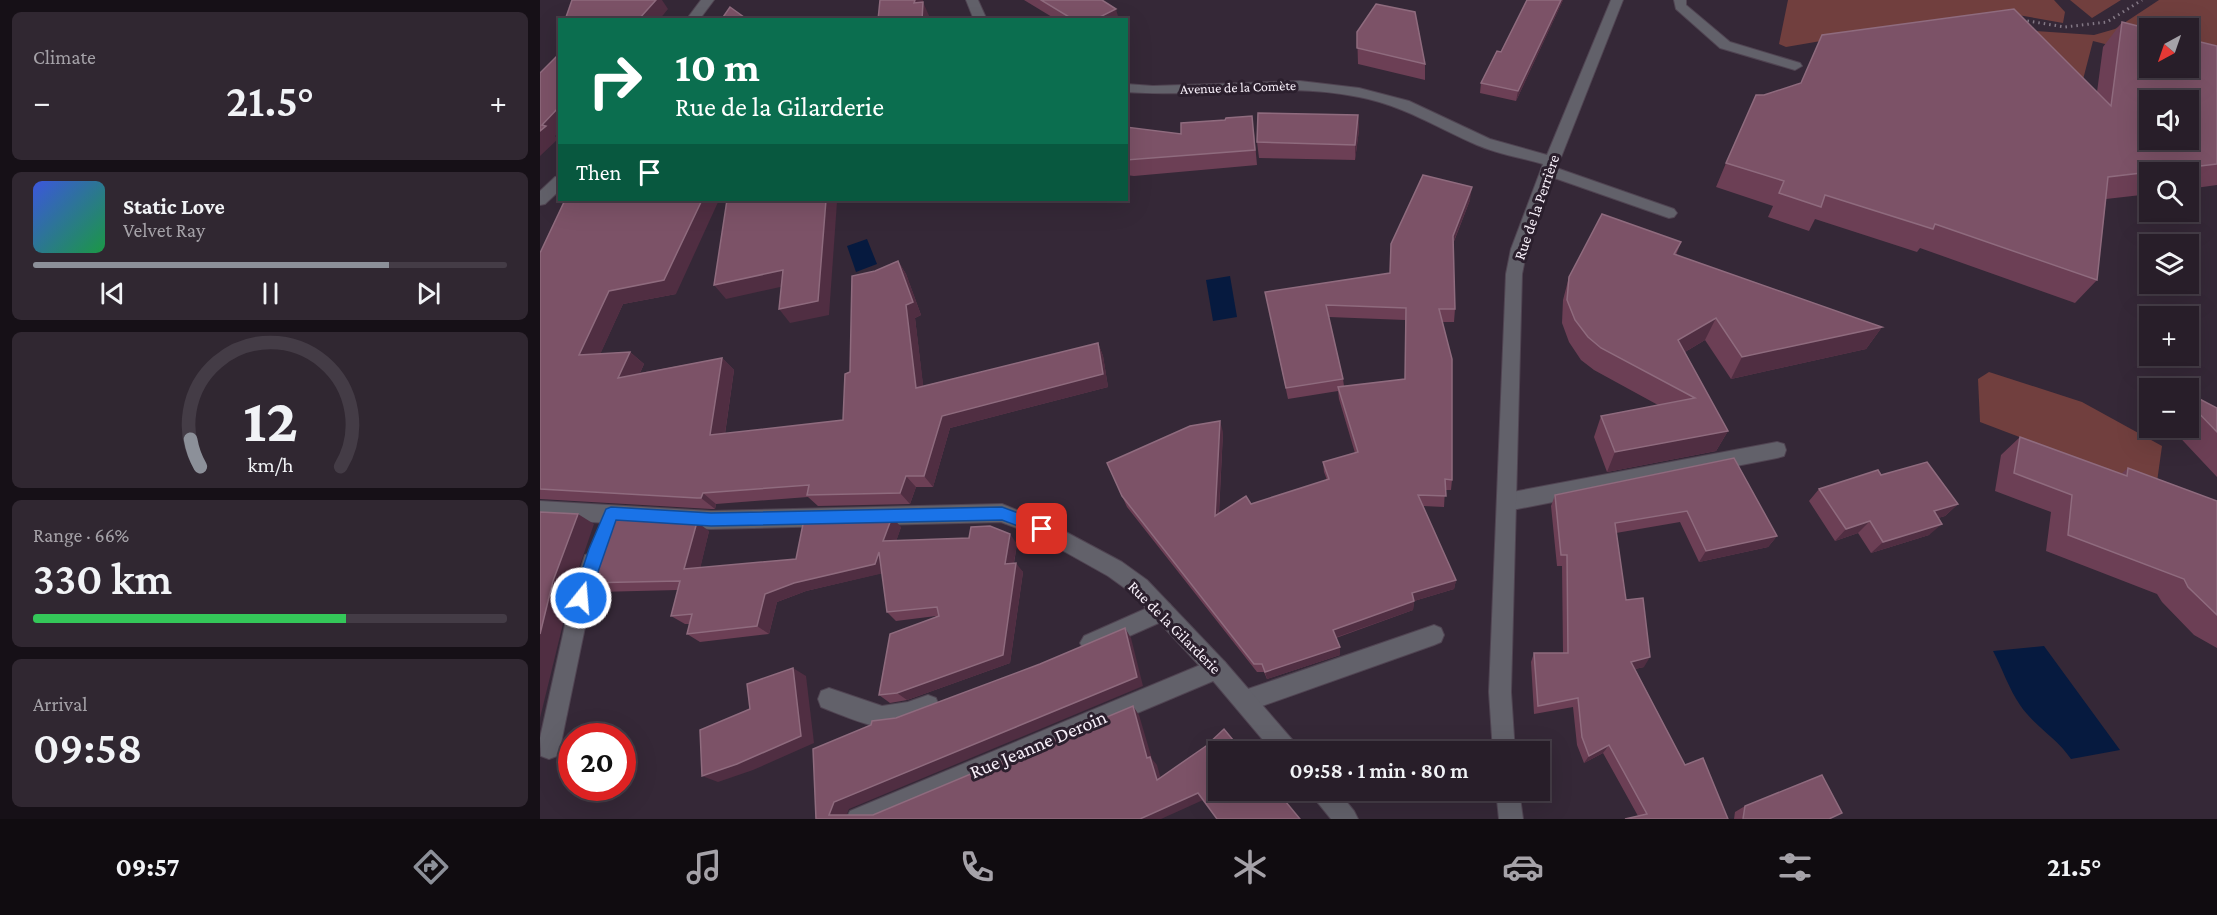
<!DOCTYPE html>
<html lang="en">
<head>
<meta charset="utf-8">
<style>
  :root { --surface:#281e29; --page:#302731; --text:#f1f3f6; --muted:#a5a2a8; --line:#443c46; --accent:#8c9099 }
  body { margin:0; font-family:"Crimson Pro",serif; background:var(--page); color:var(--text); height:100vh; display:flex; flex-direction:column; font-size:22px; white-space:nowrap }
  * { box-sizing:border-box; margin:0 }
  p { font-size:20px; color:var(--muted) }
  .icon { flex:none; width:33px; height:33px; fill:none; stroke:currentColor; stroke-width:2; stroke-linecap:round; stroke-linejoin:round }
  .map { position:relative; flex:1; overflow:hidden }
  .sheet { display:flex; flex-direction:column; gap:12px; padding:12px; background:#161017; width:540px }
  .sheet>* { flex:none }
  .guide { position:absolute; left:18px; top:18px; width:570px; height:183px; border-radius:0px; box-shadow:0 6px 24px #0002,0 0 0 2px var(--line); background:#0b6e4f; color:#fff; overflow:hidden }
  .needle { width:39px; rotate:220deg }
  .tools { position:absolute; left:1599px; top:18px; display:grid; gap:12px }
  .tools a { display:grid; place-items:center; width:60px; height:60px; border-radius:0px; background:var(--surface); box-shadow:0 6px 24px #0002,0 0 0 2px var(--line); font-size:30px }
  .speed { position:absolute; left:18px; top:723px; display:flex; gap:12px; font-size:30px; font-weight:700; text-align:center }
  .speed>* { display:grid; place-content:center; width:78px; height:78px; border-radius:50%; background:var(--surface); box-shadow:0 6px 24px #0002,0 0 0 2px var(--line); line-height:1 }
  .speed .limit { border:9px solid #d22; background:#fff; color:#111 }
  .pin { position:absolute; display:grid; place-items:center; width:51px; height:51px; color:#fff; margin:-26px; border-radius:12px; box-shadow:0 3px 9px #0006 }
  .me { position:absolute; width:66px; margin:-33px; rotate:17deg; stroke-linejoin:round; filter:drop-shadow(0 0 4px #0008) }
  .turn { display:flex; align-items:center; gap:21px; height:126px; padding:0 18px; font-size:27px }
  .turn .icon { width:78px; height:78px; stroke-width:2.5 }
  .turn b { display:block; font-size:42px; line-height:51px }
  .then { display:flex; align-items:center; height:57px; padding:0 18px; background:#0003; gap:12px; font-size:22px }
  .big { font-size:45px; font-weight:600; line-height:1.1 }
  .sheet .card { flex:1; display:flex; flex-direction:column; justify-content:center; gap:9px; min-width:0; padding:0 21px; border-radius:9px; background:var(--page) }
  .sheet .dial { align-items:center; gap:0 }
  .dial svg { height:156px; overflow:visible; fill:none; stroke:var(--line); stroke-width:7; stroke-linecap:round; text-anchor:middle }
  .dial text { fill:var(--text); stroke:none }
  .song { display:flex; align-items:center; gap:18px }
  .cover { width:72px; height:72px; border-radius:9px; background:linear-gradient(135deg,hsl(230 70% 55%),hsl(140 70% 35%)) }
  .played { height:6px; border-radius:3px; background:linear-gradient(90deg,var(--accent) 75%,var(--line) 75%) }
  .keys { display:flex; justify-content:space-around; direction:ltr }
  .heat { display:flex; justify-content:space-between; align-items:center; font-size:33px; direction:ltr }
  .charge { height:9px; border-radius:4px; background:linear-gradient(90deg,#34c759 66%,var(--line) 0) }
  .trip { position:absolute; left:668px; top:741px; width:342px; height:60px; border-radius:0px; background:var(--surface); box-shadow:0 6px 24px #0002,0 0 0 2px var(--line); font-weight:600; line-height:60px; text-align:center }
  .tabs { display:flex; height:96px; justify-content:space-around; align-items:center; background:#100c10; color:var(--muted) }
  .tabs .icon { width:42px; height:42px }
  .tabs .current { color:var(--accent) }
  .tabs b { font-size:27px; color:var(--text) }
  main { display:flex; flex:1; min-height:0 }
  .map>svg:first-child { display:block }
</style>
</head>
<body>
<main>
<section class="sheet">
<div class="card"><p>Climate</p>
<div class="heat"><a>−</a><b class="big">21.5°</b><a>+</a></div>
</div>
<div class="card">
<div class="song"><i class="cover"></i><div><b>Static Love</b><p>Velvet Ray</p></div></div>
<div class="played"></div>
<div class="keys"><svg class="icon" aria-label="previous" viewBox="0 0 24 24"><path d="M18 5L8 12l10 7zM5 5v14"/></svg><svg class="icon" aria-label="pause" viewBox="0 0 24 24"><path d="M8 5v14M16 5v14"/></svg><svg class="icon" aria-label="next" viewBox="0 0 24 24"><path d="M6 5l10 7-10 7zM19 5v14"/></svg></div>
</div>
<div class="card dial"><svg viewBox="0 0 100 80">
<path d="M14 69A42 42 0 1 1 86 69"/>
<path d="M14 69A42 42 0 0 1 9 55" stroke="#8c9099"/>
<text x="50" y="56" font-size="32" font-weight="700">12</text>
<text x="50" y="72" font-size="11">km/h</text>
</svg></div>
<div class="card"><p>Range · 66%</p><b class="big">330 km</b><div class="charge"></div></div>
<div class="card"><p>Arrival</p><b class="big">09:58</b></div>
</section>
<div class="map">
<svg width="1677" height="819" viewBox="0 0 1677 819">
  <rect width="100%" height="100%" fill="#352837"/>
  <g fill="#713f3e">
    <path d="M1248 0H1514L1525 12 1523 23 1478 15 1409 19 1246 47 1239 44Z"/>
    <path d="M1530 0H1581L1552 18Z"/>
    <path d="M1619 0H1677V72L1649 65 1648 28H1610L1609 55 1553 41 1540 91 1480 30 1554 35 1575 29Z"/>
    <path d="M1449 372 1542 402 1622 446 1616 489 1440 422 1438 379Z"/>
  </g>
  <g fill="#061a3f">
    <path d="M327 239 337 264 316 272 307 246Z"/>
    <path d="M690 276 697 317 673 321 666 280Z"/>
    <path d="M1504 646 1580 750 1531 759C1517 738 1494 726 1480 705 1469 689 1462 668 1453 651Z"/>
  </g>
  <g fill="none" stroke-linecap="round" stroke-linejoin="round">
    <g stroke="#504452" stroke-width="2">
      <g id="lane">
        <path d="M1134 0H1146V5L1190 42 1260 63 1262 66 1255 70 1180 48 1136 9Z"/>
        <path d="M1008 165 1134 209 1137 213 1134 217 1129 218 1003 174 1001 170 1003 166Z"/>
        <path d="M1237 442 1244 444 1246 450 1244 456 1237 458 967 511 960 508 957 502 960 496 967 493Z"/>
        <path d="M52 553 59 555 62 562 51 598 20 748 17 756 9 759 1 756 0 738 31 598 45 555Z"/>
        <path d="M623 601 630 604 633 611 630 618 551 653 544 650 540 643 544 636Z"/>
        <path d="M894 625 901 628 904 635 901 642 894 645 705 712 697 709 694 701 697 693 705 690Z"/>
        <path d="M677 658 685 662 688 669 685 676 346 819H306L310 811Z"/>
        <path d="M289 688 342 706 368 702 388 695 396 698 399 706 396 714C380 720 357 731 340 727 321 724 299 714 281 707L278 699 281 691Z"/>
      </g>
    </g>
    <g stroke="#504452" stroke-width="2">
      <g id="street">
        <path d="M161 0H174L159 20H146Z"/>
        <path d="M426 0H438L447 20H434Z"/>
        <path d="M1071 0H1083L1005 198 987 249 982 274 971 692 975 752H953L949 692 966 274 971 249 1003 164C982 158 958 154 937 145 898 128 862 105 819 97 742 81 664 98 586 92V84L613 86 760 81 819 88 869 101 950 139 1007 155Z"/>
        <path d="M20 176V190L5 204 0 205V191L15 177Z"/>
        <path d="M0 501 171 511 462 504 509 523 582 562 607 580 685 662 756 744 759 752H733L669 676 593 594 568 576 495 535 461 522 171 529 0 519Z"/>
        <path d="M771 790H797L814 811 818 819H791L774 798Z"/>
        <path d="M956 790H979L983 819H959Z"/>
      </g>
    </g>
    <path stroke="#837885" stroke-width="3" stroke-dasharray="1.5 4" stroke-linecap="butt" d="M1482 20 1525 27 1567 22 1602 0"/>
    <use href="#lane" fill="#62616a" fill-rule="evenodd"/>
    <use href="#street" fill="#62616a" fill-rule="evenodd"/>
  </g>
  <g fill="#6c3f55" fill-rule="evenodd">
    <path d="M484 0H562L579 20H517Z"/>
    <path d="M987 0H1023L976 101 940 93 941 83 961 52Z"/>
    <path d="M1582 22 1677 46V185L1648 189V172H1610V194L1566 199 1557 280 1535 303 1380 248 1377 252 1275 219 1269 231 1228 217 1233 206 1176 187 1186 163 1557 92 1563 47Z"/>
    <path d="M817 32 885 64V80L818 64Z"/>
    <path d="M818 115 819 130 815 160 719 158 717 142Z"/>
    <path d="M586 127 641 134 714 132 717 165 594 176 586 175Z"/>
    <path d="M930 200 913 244 915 309 914 322H902L912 480 911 490H905L904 507 883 506 916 580 914 589 874 601 873 610 796 638 800 655 727 679 724 672H717L587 507 582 496 683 432 679 514 787 480 784 472 783 462 815 453 799 399 798 391 748 399 725 292 850 273ZM789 317 865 320V379L804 386 803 379Z"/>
    <path d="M1141 242 1136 255 1342 327 1326 349 1191 379 1165 340 1145 352 1188 431 1176 451 1067 472 1054 437 1061 416 1118 405 1054 370 1041 360 1029 342 1022 323 1023 300 1029 277Z"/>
    <path d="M0 253 136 294 83 304 60 354 90 352 104 364 100 373 182 358 194 370 185 434 303 420 310 372 335 271 358 261 366 274 381 315 375 318 383 386 558 343 563 356 568 387 410 428 393 487H376L370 504 278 506 268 497 176 504 175 509H171L0 499Z"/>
    <path d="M1648 393 1677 408V477L1631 428H1648Z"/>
    <path d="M1480 437 1581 474 1588 468 1677 501V648L1654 635 1622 602 1617 594 1506 551 1511 512 1455 491 1461 455Z"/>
    <path d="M1194 458 1237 536 1228 547 1159 562 1140 522 1076 533 1086 600 1104 667 1095 669 1145 765 1188 819 1098 816 1063 753 1044 763 1037 745 1033 707 994 714 991 662 994 653H1023L1022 566H1017L1011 506 1015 495Z"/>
    <path d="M1341 475 1418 504 1405 516 1398 518 1389 535 1331 553 1318 533 1295 541 1269 501 1279 489Z"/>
    <path d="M361 527 356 541 477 544 474 563 483 572 470 663 367 700 350 703 339 695 396 616 356 621 347 612 342 573 266 591 237 602 229 634 160 642 147 634 149 624H145L131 616 138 590 57 592 41 583 169 531 160 568 256 559Z"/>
    <path d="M1205 806 1290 819H1194L1195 812Z"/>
  </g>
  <g fill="#502e42">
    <path d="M116 0H122L128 9 119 20H98Z"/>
    <path d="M375 0H383V2L390 18V20H382L374 3Z"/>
    <path d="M1021 0H1023L976 101 978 91Z"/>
    <path d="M576 9 579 20H554Z"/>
    <path d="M20 106V132L15 136 18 139 0 156V131L2 125Z"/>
    <path d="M818 115 819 130 815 160V145Z"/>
    <path d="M932 187 930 200 911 248 913 236Z"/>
    <path d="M162 200H179L136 294 83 304 54 368 39 355 69 291Z"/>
    <path d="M286 200H295L297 202 289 315 250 323 239 309Z"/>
    <path d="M358 261 366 274 381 315 375 318 385 400 376 388Z"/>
    <path d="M243 270 254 284 186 299 174 285Z"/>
    <path d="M1176 318 1165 340 1128 362 1138 340Z"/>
    <path d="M1342 327 1326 349 1191 379 1202 357Z"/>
    <path d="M558 343 563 356 568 387 410 428 393 487 384 476 402 416Z"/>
    <path d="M90 352 104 364 92 390 78 378Z"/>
    <path d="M182 358 194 370 183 447 170 435Z"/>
    <path d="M680 421 683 432 678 526 675 516Z"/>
    <path d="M1188 431 1176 451 1067 472 1075 452Z"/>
    <path d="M366 476 376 487 370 504 360 493Z"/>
    <path d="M163 493 176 504 175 509 161 498Z"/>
    <path d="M1418 504 1405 516 1381 523 1394 511Z"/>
    <path d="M38 514 54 524 31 591 0 718V634L13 581Z"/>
    <path d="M352 517 361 527 353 551 343 541Z"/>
    <path d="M1330 521 1318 533 1295 541 1306 529Z"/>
    <path d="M157 522 169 531 158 578 144 569Z"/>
    <path d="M1402 524 1389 535 1331 553 1343 542Z"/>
    <path d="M470 534 477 544 472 573 465 564Z"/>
    <path d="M1237 536 1228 547 1159 562 1166 551Z"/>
    <path d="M339 552 344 573 266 591 237 602 229 634 217 626 225 594Z"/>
    <path d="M476 563 483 572 470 663 367 700 357 693Z"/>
    <path d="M916 580 914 589 874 601 873 610 794 638 793 630 872 593Z"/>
    <path d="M585 628 591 638 603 686 309 809 305 819 289 815 294 802Z"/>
    <path d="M800 647V655L727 679 725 672Z"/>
    <path d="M1110 657 1104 667 1085 671 1091 662Z"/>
    <path d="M253 668 266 676 274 743 213 770 178 782 162 776Z"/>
    <path d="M593 706 599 715 612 759 617 765 623 787 617 780 607 758Z"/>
    <path d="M1069 745 1063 753 1044 763 1049 756Z"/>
    <path d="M658 793 663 800 621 819H600Z"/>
  </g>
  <g fill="#7c5267" stroke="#8f6b7e" stroke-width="1.5" fill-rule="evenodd">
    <path d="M32 0H116L98 20H25Z"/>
    <path d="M340 0H375L374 3 383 2 382 20H338Z"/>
    <path d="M501 0H562L576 9 554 20H534Z"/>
    <path d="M987 0H1021L978 91 941 83 957 51 961 52Z"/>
    <path d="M836 4 875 12 885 64 817 48V32Z"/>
    <path d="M190 7 208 20H181Z"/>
    <path d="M1474 9 1571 106 1582 22 1610 29V68H1648V39L1677 46V164L1568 177 1557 280 1395 224 1393 229 1285 195 1281 207 1239 193 1244 181 1186 163 1216 95H1224L1261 83 1282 35ZM1610 100H1648V140H1610Z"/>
    <path d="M20 53V106L2 125 6 126 0 131V73Z"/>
    <path d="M718 113 818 115 815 145 717 142Z"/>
    <path d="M712 116 715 150 586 160V127L641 134V123L685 120 686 118Z"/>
    <path d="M883 175 932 187 913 236 915 309H899L912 359V480L905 479 906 496 878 495 916 580 872 593 874 601 793 630 800 647 725 672 722 664H714L582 496 567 463 650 426 680 421 675 516 706 496 711 504 789 479 783 462 818 452 798 387 865 379 866 308 786 305 803 379 746 388 725 292 850 273 851 244Z"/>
    <path d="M25 200H162L124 280 69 291 39 355 90 352 78 378 182 358 170 435 303 420 305 374 310 372 312 276 335 271 358 261 373 302 366 305 376 388 558 343 563 374 402 416 384 476H366L360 493 267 495 269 485 163 493 161 498H157L0 489V253Z"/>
    <path d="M187 200H286L278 301 239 309 243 270 174 285Z"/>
    <path d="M1062 214 1141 242 1134 254 1342 327 1202 357 1176 318 1138 340 1188 431 1075 452 1061 416 1155 398 1061 348 1048 337 1035 320 1027 300 1029 277Z"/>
    <path d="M1648 393 1677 408V432L1648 402Z"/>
    <path d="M1480 437 1587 476 1588 468 1677 501V615L1648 587 1644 579 1528 535 1532 495 1474 473Z"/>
    <path d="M1194 458 1237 536 1166 551 1147 511 1075 523 1086 600 1103 598 1110 657 1091 662 1145 765 1163 758 1188 819H1085L1107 814 1069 745 1049 756 1042 737 1038 698 998 706 994 653H1028L1027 555H1021L1015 495Z"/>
    <path d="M1387 462 1418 504 1394 511 1402 524 1343 542 1330 521 1306 529 1279 489 1338 470 1341 475Z"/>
    <path d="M0 512 38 514 13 581 0 634Z"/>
    <path d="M65 516 157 522 144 569 256 559 264 519 352 517 343 541 429 538 431 527 450 526 470 534 465 564 476 563 463 655 357 693 339 695 350 634 399 616 397 607 347 612 339 552 335 564 254 583 225 594 217 626 147 634 152 614 131 616 140 581 41 583Z"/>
    <path d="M585 628 597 677 294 802 289 815H333L593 706 607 758 610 757 617 780 666 746 684 729 703 752H678V790H736L760 819H677L658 793 600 819H276L273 749 331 725 332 721 356 718 500 664Z"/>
    <path d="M253 668 261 736 197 764 162 776 160 730 210 709 207 684Z"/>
    <path d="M1282 775 1302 813 1289 819H1203L1205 806Z"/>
  </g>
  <path fill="#1a73e8" stroke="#114b97" stroke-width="1.5" d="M71 507 171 513 462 507 508 524 510 529 508 533 502 535 462 520 171 526 76 520 49 598 47 603 41 605 36 603 33 598 49 549 66 509Z"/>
  <g text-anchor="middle" stroke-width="6" stroke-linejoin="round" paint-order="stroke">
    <g font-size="14" fill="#f8f0fa" stroke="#2b1f2d">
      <text transform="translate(698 87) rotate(-2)" y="5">Avenue de la Comète</text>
    </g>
    <g font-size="16" fill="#f8f0fa" stroke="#2b1f2d">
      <text transform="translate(996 207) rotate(-71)" y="6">Rue de la Perrière</text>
      <text transform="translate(635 627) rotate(45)" y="6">Rue de la Gilarderie</text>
    </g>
    <g font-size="20" fill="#f8f0fa" stroke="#2b1f2d">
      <text transform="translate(498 744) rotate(-23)" y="7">Rue Jeanne Deroin</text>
    </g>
  </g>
</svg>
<div class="tools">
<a><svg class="needle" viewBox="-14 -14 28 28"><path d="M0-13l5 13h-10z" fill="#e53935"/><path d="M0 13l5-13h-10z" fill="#a5a2a8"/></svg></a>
<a><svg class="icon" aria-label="sound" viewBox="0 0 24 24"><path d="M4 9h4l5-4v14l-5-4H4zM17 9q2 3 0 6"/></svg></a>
<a><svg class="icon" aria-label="search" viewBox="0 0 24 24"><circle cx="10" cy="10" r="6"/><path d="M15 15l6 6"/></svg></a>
<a><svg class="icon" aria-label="layers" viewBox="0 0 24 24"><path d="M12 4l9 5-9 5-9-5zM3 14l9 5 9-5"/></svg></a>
<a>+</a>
<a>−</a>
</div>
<div class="speed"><div class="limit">20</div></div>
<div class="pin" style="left:502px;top:529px;background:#d93025"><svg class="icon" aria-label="arrive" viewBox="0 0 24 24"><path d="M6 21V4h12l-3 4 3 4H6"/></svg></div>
<svg class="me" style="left:41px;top:598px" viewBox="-20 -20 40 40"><circle r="17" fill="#1a73e8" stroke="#fff" stroke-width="3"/><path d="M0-11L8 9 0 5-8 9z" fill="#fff"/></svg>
<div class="trip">09:58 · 1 min · 80 m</div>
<div class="guide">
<div class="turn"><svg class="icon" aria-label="right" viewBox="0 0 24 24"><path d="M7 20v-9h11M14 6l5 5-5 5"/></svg><div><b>10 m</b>Rue de la Gilarderie</div></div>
<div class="then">Then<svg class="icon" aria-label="arrive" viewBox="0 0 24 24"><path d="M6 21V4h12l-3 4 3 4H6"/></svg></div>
</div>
</div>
</main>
<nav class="tabs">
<b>09:57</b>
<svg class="icon current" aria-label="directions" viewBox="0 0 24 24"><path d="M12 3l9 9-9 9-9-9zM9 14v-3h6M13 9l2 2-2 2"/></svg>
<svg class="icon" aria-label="music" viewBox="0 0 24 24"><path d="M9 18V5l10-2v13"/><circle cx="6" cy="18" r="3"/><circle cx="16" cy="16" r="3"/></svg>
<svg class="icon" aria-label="phone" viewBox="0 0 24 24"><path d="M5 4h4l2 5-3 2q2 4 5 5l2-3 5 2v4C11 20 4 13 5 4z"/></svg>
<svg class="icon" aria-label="climate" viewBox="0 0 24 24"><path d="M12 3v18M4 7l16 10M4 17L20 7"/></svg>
<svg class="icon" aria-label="car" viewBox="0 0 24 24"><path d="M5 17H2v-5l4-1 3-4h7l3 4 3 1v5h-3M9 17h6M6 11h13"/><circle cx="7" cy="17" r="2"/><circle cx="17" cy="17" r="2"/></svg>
<svg class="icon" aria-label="filters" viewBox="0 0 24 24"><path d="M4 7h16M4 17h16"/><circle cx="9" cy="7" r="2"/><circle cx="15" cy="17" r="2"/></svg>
<b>21.5°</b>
</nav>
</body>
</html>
